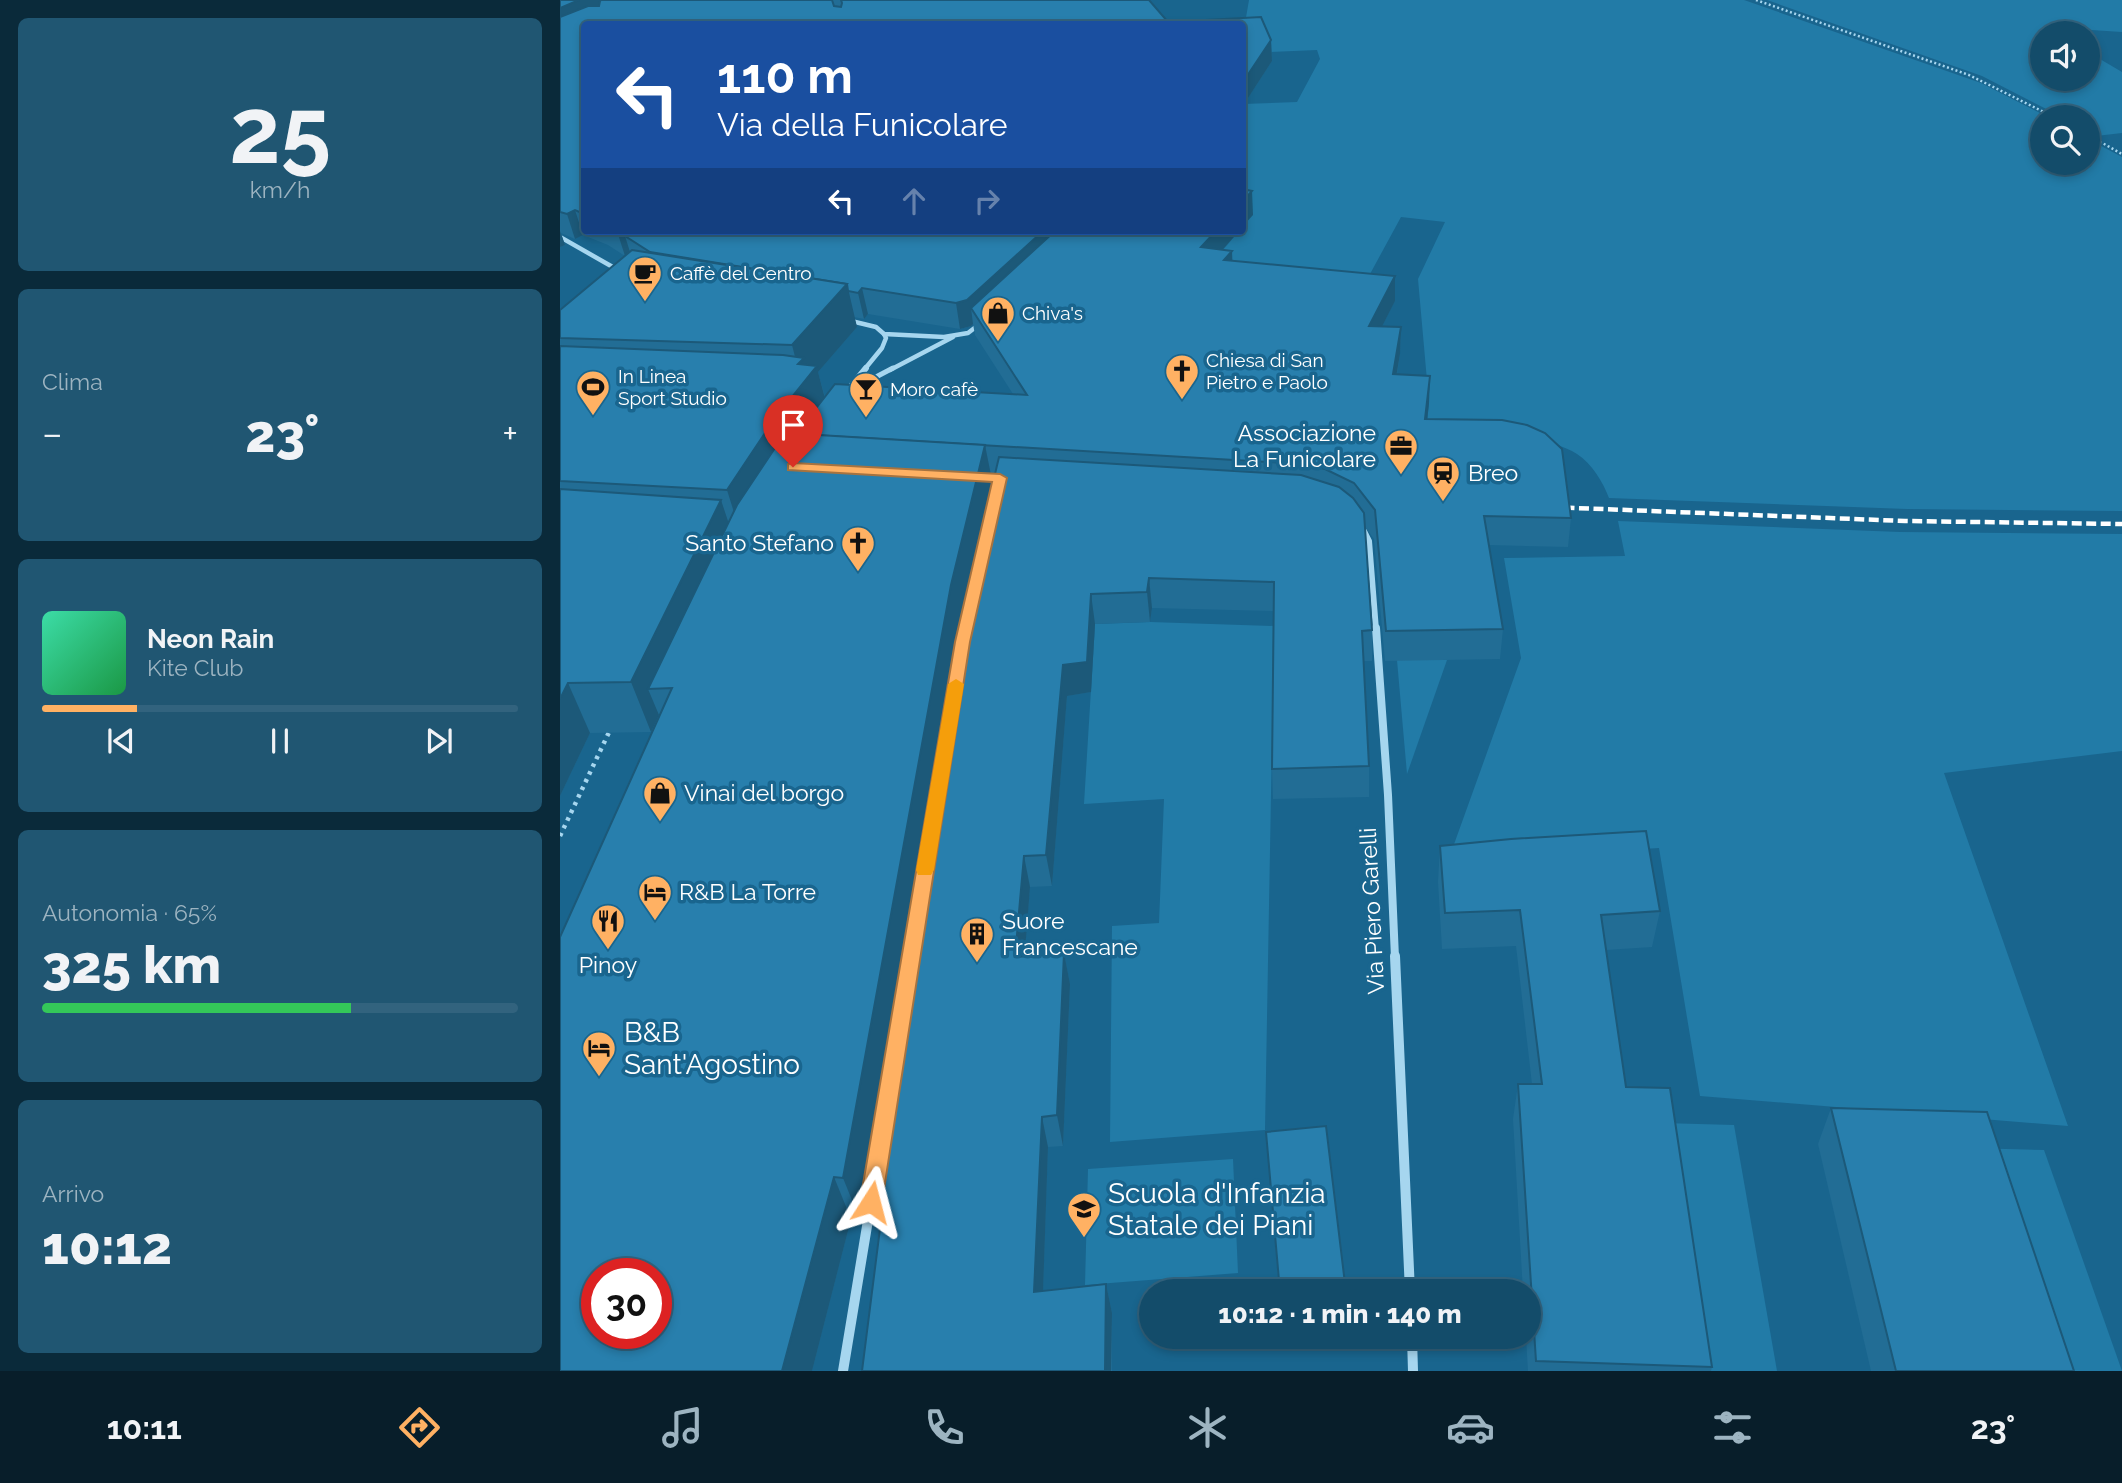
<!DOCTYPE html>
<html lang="it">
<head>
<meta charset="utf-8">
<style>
  :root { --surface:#134c6a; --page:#205672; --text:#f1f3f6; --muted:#9db4c1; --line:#32637e; --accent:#ffb163 }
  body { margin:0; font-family:Raleway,sans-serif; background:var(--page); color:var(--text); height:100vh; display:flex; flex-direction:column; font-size:26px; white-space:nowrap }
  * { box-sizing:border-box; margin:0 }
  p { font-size:23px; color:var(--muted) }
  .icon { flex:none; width:38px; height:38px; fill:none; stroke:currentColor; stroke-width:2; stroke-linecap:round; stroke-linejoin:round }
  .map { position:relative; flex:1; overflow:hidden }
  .panel { display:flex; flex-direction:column; gap:18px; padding:18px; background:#0a2a3a; width:560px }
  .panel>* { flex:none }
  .hud { position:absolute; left:21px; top:21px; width:665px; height:214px; border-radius:7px; box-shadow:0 4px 10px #0003,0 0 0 2px var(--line); background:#1a4fa0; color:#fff; overflow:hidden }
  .tools { position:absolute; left:1470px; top:21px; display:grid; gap:14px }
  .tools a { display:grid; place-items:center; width:70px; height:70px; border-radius:50%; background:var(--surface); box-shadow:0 4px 10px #0003,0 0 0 2px var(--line); font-size:35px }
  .speed { position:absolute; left:21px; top:1258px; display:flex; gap:14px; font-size:35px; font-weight:700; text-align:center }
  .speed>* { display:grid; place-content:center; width:91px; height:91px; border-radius:50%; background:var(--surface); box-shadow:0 4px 10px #0003,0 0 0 2px var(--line); line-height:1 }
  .speed .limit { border:10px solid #d22; background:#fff; color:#111 }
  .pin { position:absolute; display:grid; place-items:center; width:60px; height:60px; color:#fff; margin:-72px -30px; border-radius:50% 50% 50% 0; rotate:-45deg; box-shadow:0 0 7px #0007 }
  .pin .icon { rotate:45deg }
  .me { position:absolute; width:77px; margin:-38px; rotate:9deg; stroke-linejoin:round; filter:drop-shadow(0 0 5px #0008) }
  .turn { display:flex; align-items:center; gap:24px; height:147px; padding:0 21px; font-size:32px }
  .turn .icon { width:91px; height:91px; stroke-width:2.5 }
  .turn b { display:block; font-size:49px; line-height:60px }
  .lanes { display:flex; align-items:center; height:66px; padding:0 21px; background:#0003; justify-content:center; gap:35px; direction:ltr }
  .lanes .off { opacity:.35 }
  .big { font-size:52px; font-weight:800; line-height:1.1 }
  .panel .card { flex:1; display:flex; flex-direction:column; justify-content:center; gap:10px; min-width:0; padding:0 24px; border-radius:10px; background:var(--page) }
  .panel .dial { align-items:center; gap:0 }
  .dial b { font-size:91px; line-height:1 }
  .song { display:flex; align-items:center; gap:21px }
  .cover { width:84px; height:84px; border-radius:10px; background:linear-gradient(135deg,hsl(160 70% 55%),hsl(140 70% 35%)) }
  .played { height:7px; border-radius:4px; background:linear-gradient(90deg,var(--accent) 20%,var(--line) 20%) }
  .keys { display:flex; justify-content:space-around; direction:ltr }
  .heat { display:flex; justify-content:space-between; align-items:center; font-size:38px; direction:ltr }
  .charge { height:10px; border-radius:5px; background:linear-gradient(90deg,#34c759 65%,var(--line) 0) }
  .trip { position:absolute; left:579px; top:1279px; width:402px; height:70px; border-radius:35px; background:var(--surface); box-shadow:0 4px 10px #0003,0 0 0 2px var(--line); font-weight:800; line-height:70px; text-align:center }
  .tabs { display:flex; height:112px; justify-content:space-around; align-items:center; background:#081e2a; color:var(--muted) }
  .tabs .icon { width:49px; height:49px }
  .tabs .on { color:var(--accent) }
  .tabs b { font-size:32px; color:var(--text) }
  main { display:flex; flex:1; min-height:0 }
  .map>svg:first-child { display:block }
</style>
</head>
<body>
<main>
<section class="panel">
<div class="card dial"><b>25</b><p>km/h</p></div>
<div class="card"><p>Clima</p>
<div class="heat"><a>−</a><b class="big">23°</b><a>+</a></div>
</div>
<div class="card">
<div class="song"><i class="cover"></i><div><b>Neon Rain</b><p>Kite Club</p></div></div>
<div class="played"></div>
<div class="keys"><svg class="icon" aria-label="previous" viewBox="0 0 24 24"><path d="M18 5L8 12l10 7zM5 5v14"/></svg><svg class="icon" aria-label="pause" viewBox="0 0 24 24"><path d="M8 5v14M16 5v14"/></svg><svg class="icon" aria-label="next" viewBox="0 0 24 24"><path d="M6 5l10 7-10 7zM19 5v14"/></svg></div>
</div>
<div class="card"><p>Autonomia · 65%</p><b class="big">325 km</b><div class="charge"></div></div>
<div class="card"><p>Arrivo</p><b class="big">10:12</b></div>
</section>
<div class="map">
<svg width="1562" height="1371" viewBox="0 0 1562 1371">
  <rect width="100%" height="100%" fill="#19658e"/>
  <g fill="#227ba7">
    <path d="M689 0H1184L1421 83 1488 117H1482V163H1528V139L1562 157V511L1347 509 1049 498C1043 482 1032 464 1017 454 984 433 907 429 867 423L869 403 858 279 885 222 841 217 810 274 643 272 679 231H682L683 104 737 102 760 59 757 50 708 52 683 35Z"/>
    <path d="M1207 0H1562V32L1485 27 1495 33H1482V79H1528V52L1562 72V133L1536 136 1528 131V117H1502L1422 76Z"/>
    <path d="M1058 521 1340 532 1562 534V751L1384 773 1508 1126 1140 1096 1099 848 888 861 961 658 944 558 1065 556Z"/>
    <path d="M590 622 714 626 705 1130 550 1142 552 926 599 923 604 799 524 804 535 624Z"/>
    <path d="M837 660H887L847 774Z"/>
    <path d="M1102 1123 1174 1125 1217 1371H1137Z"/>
    <path d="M1409 1148 1484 1150 1562 1371H1480Z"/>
    <path d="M673 1159 678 1273 525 1285 528 1169Z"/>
  </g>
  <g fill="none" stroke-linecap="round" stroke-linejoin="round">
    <g stroke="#a6d6ef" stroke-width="2.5" stroke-dasharray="2 2.5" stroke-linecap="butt">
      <path d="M1196 0 1409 75 1494 117"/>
      <path d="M1528 135 1562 154"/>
    </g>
    <path stroke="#a6d6ef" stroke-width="4.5" stroke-dasharray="3.5 5" stroke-linecap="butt" d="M0 836 51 728"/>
    <path stroke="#a6d6ef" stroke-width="4.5" d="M330 370 393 337"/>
    <path stroke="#a6d6ef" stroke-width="5" d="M295 388 333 368"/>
    <g stroke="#a6d6ef" stroke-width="4.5">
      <path d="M0 237 58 270"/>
      <path d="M287 320 316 327 324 334 384 337 408 333 421 323"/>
      <path d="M304 370 322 348 326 338 324 334"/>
    </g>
    <g stroke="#a6d6ef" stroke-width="6">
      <path d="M287 391 306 368"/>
      <path d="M800 523 809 541 816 630"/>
    </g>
    <path stroke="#a6d6ef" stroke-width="8" d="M816 628 828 795 835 958"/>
    <g stroke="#a6d6ef" stroke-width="10">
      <path d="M835 956 850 1292"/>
      <path d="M852 1337 853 1371"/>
      <path d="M283 1371 311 1202"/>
    </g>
    <path stroke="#fff" stroke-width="4.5" stroke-dasharray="10 4.5" stroke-linecap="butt" d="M990 507 1345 521 1562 524"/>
  </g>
  <g fill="#226d95" fill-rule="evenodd">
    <path d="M0 0H589L608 22 701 17 711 40 712 61 688 98H682V24H24V231H679L663 250 672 251V261L835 276V301L822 326 841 327 840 354 837 374 870 376 867 419 942 420 967 425 985 433 1002 449 1011 518 1008 547 929 545 943 629 940 659 825 661 814 539 805 527 812 630V661H803L809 766V797L713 799 712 769 713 611 592 608 590 622 535 624 531 692 507 696 492 886 470 887 464 956 504 953 510 984 503 1146 488 1147 483 1291 546 1284 552 1313V1371H302L321 1224 315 1223 304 1196 300 1220 291 1219 252 1371H0V937L100 716 99 715 91 732 30 733 0 796V310L65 256 48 245 23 235 15 239 1 233 5 245 0 247ZM308 314 400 329 411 326 413 324 415 335 453 394 275 384 265 397 258 372 297 327 294 317 304 319ZM431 473 435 474 433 485ZM406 600 351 918 400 627ZM37 1274H96V1334H37Z"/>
    <path d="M880 846 1100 911 1092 947 1046 950 1066 1087 1152 1367 1151 1371H968L966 1337H970V1292H963L953 1119 958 1084H972L956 946 882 949 878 882Z"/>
    <path d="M1271 1108 1514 1371H1311L1258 1144Z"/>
    <path d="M706 1132 786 1292H719Z"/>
    <path d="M723 1337H788V1338L724 1345Z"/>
  </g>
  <g fill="#1c5979">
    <path d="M19 0H71L0 31V8Z"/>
    <path d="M711 40 712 61 688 98 687 76Z"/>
    <path d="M692 191 693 215 682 227V202Z"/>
    <path d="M15 210 23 235 15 239 7 214Z"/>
    <path d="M0 231 5 245 0 247Z"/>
    <path d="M57 231H98L65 236 70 252 65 256Z"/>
    <path d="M483 231H514L411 308 413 324 411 326 400 329 396 303Z"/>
    <path d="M656 231H679L643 272 641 247Z"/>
    <path d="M672 251 673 276 664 260Z"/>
    <path d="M835 276V301L809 352V326Z"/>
    <path d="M287 284 297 327 258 372 268 410 182 538 167 490 215 418 242 384 232 345Z"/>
    <path d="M302 288 308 314 304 319 298 293Z"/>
    <path d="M841 327 840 354 832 401 833 374Z"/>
    <path d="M870 376 869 403 864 447 865 419Z"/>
    <path d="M425 445 433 485 400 627 305 1194 303 1193 304 1196 300 1220 283 1178 391 585Z"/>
    <path d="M161 500 177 548 88 689 99 715 91 732 71 682Z"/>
    <path d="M589 578 592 608 590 622 587 592Z"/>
    <path d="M531 594 535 624 531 692 507 696 492 886 486 855 503 665Z"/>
    <path d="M8 683 30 733 0 796V699Z"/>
    <path d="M464 856 470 887 462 988 455 957Z"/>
    <path d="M504 953 510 984 503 1146 497 1115Z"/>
    <path d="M482 1117 488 1147 482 1321 474 1292Z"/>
    <path d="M274 1177 291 1219 252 1371H222Z"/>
    <path d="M546 1284 552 1313 551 1371H545Z"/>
  </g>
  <g fill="#287fad" stroke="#1c5979" stroke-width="2" fill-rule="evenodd">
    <path d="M0 0H19L0 8Z"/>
    <path d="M41 0H272L274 6 281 7 282 3 281 0H589L608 22 701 17 711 40 687 76H682V24H24V214L15 210 7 214 0 212V17L28 6H39L40 1Z"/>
    <path d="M682 189 692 191 682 202Z"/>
    <path d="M72 231H483L407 300 396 303 302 288 298 293 288 291 287 284 90 252 65 236Z"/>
    <path d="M495 231H656L641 247 672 251 664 260 835 276 809 326 841 327 833 374 870 376 865 419 942 420 967 425 985 433 1002 449 1011 518 924 516 943 629 826 631 815 510 794 483 765 469 742 464 236 434 275 384 467 395 411 308Z"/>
    <path d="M72 250 287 284 232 345 0 338V310Z"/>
    <path d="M0 346 223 355 244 358 238 364 257 366 215 418 167 490 0 481Z"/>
    <path d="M225 433 425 445 391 585 283 1178 274 1177 222 1371H0V937L112 688 88 689 177 505ZM37 1274H96V1334H37Z"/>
    <path d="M439 457 741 475 779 487 793 498 804 513 812 630 802 631 809 766 712 769 714 582 589 578 587 592 531 594 527 662 503 665 486 855 464 856 455 957 504 953 497 1115 482 1117 474 1292 546 1284 545 1371H302L324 1197 303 1193 406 597Z"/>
    <path d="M0 489 161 500 71 682 8 683 0 699Z"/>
    <path d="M1086 831 1100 911 1041 915 1066 1087 1110 1088 1152 1367 976 1361 958 1084H982L960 910 885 913 880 846 951 839Z"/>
    <path d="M1271 1108 1427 1112 1514 1371H1336Z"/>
    <path d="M766 1126 786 1292H720L706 1132Z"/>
  </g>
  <path fill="#ffb163" stroke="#a67340" stroke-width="2" d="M233 463 440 474 447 478 410 642 322 1202 319 1209 311 1212 303 1209 300 1202 395 642 432 482 228 470V464Z"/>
  <path fill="#f59e0b" d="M396 679 404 684 374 870 371 875H358L356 870 388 684Z"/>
  <defs>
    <g id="cafe-pin" transform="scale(1.75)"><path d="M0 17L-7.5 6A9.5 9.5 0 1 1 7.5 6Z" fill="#ffb163" stroke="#19658e"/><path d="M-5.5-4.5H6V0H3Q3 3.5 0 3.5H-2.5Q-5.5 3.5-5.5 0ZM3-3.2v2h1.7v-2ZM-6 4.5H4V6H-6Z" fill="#111"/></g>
    <g id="shop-pin" transform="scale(1.75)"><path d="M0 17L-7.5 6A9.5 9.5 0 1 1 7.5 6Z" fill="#ffb163" stroke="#19658e"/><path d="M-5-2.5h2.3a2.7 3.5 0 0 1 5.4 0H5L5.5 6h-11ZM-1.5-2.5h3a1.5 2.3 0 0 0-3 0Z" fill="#111"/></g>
    <g id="church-pin" transform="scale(1.75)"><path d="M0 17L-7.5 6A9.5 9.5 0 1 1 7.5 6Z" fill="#ffb163" stroke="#19658e"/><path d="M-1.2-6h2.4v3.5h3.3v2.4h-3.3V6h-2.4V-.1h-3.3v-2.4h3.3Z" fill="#111"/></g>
    <g id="stadium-pin" transform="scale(1.75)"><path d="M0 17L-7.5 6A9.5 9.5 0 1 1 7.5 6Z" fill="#ffb163" stroke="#19658e"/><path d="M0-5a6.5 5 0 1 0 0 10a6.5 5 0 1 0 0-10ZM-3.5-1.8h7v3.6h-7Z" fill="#111"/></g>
    <g id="bar-pin" transform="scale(1.75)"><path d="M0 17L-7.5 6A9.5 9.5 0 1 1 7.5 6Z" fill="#ffb163" stroke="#19658e"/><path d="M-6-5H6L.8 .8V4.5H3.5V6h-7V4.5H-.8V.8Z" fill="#111"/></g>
    <g id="office-pin" transform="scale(1.75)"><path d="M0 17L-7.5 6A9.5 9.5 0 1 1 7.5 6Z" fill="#ffb163" stroke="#19658e"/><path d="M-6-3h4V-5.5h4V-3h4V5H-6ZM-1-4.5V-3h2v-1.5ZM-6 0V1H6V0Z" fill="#111"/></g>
    <g id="station-pin" transform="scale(1.75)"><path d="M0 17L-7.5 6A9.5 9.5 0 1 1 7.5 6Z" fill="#ffb163" stroke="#19658e"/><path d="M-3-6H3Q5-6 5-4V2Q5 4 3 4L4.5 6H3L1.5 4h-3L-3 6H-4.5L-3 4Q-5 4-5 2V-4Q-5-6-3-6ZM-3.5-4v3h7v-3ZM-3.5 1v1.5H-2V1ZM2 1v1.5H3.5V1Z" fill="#111"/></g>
    <g id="hotel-pin" transform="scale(1.75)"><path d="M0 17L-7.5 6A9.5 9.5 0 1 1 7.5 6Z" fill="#ffb163" stroke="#19658e"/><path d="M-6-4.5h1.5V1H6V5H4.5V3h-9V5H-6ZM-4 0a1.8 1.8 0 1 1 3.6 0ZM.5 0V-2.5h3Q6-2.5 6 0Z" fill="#111"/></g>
    <g id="restaurant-pin" transform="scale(1.75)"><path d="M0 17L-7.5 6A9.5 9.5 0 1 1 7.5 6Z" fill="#ffb163" stroke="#19658e"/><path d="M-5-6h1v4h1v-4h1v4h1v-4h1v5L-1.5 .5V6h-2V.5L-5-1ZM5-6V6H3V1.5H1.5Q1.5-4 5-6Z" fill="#111"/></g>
    <g id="building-pin" transform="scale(1.75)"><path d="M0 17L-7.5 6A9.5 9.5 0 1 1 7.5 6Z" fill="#ffb163" stroke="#19658e"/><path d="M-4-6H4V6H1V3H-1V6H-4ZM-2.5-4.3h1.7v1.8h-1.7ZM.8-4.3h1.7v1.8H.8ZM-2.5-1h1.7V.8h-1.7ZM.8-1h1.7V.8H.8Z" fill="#111"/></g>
    <g id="school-pin" transform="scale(1.75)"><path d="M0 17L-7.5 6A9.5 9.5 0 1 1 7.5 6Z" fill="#ffb163" stroke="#19658e"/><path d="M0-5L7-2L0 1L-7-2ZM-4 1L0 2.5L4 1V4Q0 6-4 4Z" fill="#111"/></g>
  </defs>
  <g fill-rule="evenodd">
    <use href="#cafe-pin" x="85" y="273"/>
    <use href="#shop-pin" x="438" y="313"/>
    <use href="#church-pin" x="622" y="371"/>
    <use href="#stadium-pin" x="33" y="387"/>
    <use href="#bar-pin" x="306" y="389"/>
    <use href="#office-pin" x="841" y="446"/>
    <use href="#station-pin" x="883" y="473"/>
    <use href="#church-pin" x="298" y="543"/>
    <use href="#shop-pin" x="100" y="793"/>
    <use href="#hotel-pin" x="95" y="892"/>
    <use href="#restaurant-pin" x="48" y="921"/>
    <use href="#building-pin" x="417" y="934"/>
    <use href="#hotel-pin" x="39" y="1048"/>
    <use href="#school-pin" x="524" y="1209"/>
  </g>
  <g text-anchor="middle" stroke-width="7" stroke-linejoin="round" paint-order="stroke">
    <g font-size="19" fill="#fff" stroke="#19658e" text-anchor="start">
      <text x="110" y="280">Caffè del Centro</text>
      <text x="462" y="320">Chiva's</text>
      <text x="646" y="367">Chiesa di San<tspan x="646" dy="22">Pietro e Paolo</tspan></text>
      <text x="58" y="383">In Linea<tspan x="58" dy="22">Sport Studio</tspan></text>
      <text x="330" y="396">Moro cafè</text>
    </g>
    <g font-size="23" fill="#fff" stroke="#19658e" text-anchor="start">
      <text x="816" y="441" text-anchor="end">Associazione<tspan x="816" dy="26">La Funicolare</tspan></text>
      <text x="908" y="481">Breo</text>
      <text x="274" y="551" text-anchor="end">Santo Stefano</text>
      <text x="124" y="801">Vinai del borgo</text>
      <text x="119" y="900">R&amp;B La Torre</text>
      <text x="442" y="929">Suore<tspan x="442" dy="26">Francescane</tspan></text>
      <text x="48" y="973" text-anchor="middle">Pinoy</text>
    </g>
    <g font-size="23" fill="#fff" stroke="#19658e">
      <text transform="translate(812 911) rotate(-93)" y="8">Via Piero Garelli</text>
    </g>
    <g font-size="28" fill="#fff" stroke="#19658e" text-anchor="start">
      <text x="64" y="1042">B&amp;B<tspan x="64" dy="32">Sant'Agostino</tspan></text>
      <text x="548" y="1203">Scuola d'Infanzia<tspan x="548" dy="32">Statale dei Piani</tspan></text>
    </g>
  </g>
</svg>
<div class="tools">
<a><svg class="icon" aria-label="sound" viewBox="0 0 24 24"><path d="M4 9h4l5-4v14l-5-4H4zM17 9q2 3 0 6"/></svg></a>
<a><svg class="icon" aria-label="search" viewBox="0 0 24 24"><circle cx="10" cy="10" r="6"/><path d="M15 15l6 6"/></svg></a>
</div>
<div class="speed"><div class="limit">30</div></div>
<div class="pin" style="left:233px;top:467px;background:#d93025"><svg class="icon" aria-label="arrive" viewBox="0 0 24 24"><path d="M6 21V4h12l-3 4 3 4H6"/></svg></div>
<svg class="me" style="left:311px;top:1202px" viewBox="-20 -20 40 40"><path d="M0-17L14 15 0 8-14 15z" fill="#ffb163" stroke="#fff" stroke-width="4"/></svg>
<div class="trip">10:12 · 1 min · 140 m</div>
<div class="hud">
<div class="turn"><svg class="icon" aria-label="left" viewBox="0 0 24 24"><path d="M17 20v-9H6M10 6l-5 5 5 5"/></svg><div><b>110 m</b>Via della Funicolare</div></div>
<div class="lanes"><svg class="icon" aria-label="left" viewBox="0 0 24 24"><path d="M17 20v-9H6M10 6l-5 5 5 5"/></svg><svg class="icon off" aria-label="ahead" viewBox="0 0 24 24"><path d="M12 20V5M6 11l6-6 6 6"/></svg><svg class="icon off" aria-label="right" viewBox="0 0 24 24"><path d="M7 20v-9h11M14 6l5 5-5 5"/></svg></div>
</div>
</div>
</main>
<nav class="tabs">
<b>10:11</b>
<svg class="icon on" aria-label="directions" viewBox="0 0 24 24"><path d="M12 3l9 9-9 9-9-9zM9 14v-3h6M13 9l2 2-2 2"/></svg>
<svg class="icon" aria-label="music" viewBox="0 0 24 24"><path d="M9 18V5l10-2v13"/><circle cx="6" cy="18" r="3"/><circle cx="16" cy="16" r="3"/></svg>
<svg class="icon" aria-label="phone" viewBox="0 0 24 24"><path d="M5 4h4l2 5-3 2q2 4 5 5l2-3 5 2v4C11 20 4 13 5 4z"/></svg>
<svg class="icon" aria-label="climate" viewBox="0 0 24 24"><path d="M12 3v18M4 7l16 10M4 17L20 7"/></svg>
<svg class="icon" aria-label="car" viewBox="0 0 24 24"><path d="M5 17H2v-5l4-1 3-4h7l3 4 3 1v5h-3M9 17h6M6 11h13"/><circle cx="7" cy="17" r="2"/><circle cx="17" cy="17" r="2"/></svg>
<svg class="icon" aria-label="filters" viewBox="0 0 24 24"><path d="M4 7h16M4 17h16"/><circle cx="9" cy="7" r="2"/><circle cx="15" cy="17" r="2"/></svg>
<b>23°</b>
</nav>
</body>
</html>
